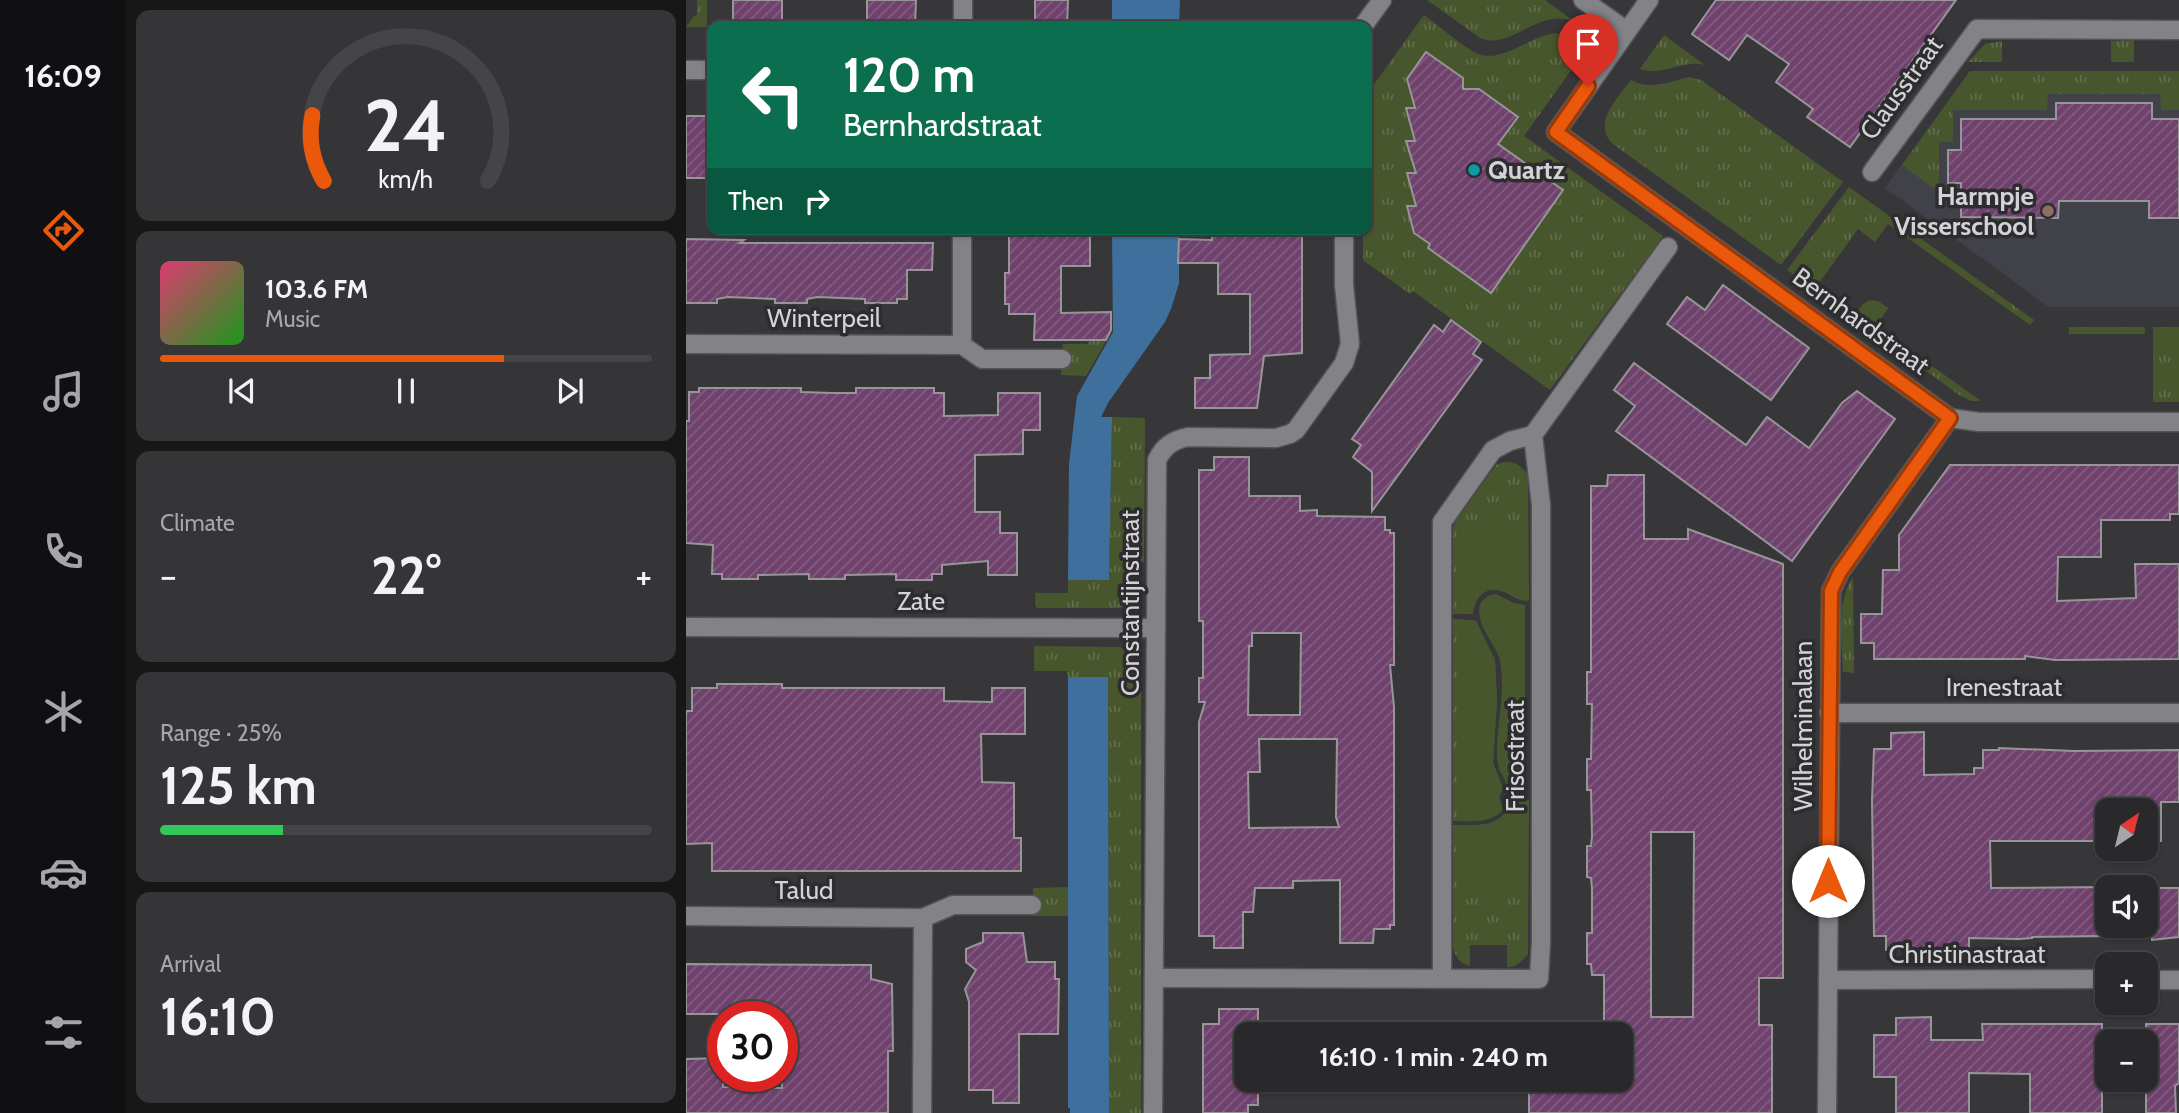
<!DOCTYPE html>
<html lang="en">
<head>
<meta charset="utf-8">
<style>
  :root { --surface:#29292c; --page:#353538; --text:#f1f3f6; --muted:#a5a6a9; --line:#454548; --accent:#ea580c }
  body { margin:0; font-family:Cabin,sans-serif; background:var(--page); color:var(--text); height:100vh; display:flex; flex-direction:column; font-size:26px; white-space:nowrap }
  * { box-sizing:border-box; margin:0 }
  p { font-size:23px; color:var(--muted) }
  .icon { flex:none; width:38px; height:38px; fill:none; stroke:currentColor; stroke-width:2; stroke-linecap:round; stroke-linejoin:round }
  .map { position:relative; flex:1; overflow:hidden }
  .panel { display:flex; flex-direction:column; gap:10px; padding:10px; background:#171718; width:560px }
  .panel>* { flex:none }
  .top-card { position:absolute; left:21px; top:21px; width:665px; height:214px; border-radius:14px; box-shadow:0 2px 5px #0004,0 0 0 2px var(--line); background:#0b6e4f; color:#fff; overflow:hidden }
  .needle { width:46px; rotate:35deg }
  .controls { position:absolute; left:1409px; top:798px; display:grid; gap:14px }
  .controls a { display:grid; place-items:center; width:63px; height:63px; border-radius:14px; background:var(--surface); box-shadow:0 2px 5px #0004,0 0 0 2px var(--line); font-size:35px }
  .speed { position:absolute; left:21px; top:1001px; display:flex; gap:14px; font-size:35px; font-weight:700; text-align:center }
  .speed>* { display:grid; place-content:center; width:91px; height:91px; border-radius:50%; background:var(--surface); box-shadow:0 2px 5px #0004,0 0 0 2px var(--line); line-height:1 }
  .speed .limit { border:10px solid #d22; background:#fff; color:#111 }
  .pin { position:absolute; display:grid; place-items:center; width:60px; height:60px; color:#fff; margin:-72px -30px; border-radius:50% 50% 50% 0; rotate:-45deg; box-shadow:0 0 7px #0007 }
  .pin .icon { rotate:45deg }
  .me { position:absolute; width:77px; margin:-38px; rotate:0deg; stroke-linejoin:round; filter:drop-shadow(0 0 5px #0008) }
  .turn { display:flex; align-items:center; gap:24px; height:147px; padding:0 21px; font-size:32px }
  .turn .icon { width:91px; height:91px; stroke-width:2.5 }
  .turn b { display:block; font-size:49px; line-height:60px }
  .then { display:flex; align-items:center; height:66px; padding:0 21px; background:#0003; gap:14px; font-size:26px }
  .big { font-size:52px; font-weight:700; line-height:1.1 }
  .panel .tile { flex:1; display:flex; flex-direction:column; justify-content:center; gap:10px; min-width:0; padding:0 24px; border-radius:14px; background:var(--page) }
  .panel .dial { align-items:center; gap:0 }
  .dial svg { height:182px; overflow:visible; fill:none; stroke:var(--line); stroke-width:7; stroke-linecap:round; text-anchor:middle }
  .dial text { fill:var(--text); stroke:none }
  .song { display:flex; align-items:center; gap:21px }
  .cover { width:84px; height:84px; border-radius:10px; background:linear-gradient(135deg,hsl(340 70% 55%),hsl(120 70% 35%)) }
  .played { height:7px; border-radius:4px; background:linear-gradient(90deg,var(--accent) 70%,var(--line) 70%) }
  .keys { display:flex; justify-content:space-around; direction:ltr }
  .heat { display:flex; justify-content:space-between; align-items:center; font-size:38px; direction:ltr }
  .charge { height:10px; border-radius:5px; background:linear-gradient(90deg,#34c759 25%,var(--line) 0) }
  .trip { position:absolute; left:548px; top:1022px; width:399px; height:70px; border-radius:14px; background:var(--surface); box-shadow:0 2px 5px #0004,0 0 0 2px var(--line); font-weight:700; line-height:70px; text-align:center }
  main { display:flex; flex:1; min-height:0 }
  .dock { display:flex; flex-direction:column; width:126px; justify-content:space-around; align-items:center; background:#101012; color:var(--muted) }
  .dock .icon { width:49px; height:49px }
  .dock .on { color:var(--accent) }
  .dock b { font-size:32px; color:var(--text) }
  .map>svg:first-child { display:block }
</style>
</head>
<body>
<main>
<nav class="dock">
<b>16:09</b>
<svg class="icon on" aria-label="directions" viewBox="0 0 24 24"><path d="M12 3l9 9-9 9-9-9zM9 14v-3h6M13 9l2 2-2 2"/></svg>
<svg class="icon" aria-label="music" viewBox="0 0 24 24"><path d="M9 18V5l10-2v13"/><circle cx="6" cy="18" r="3"/><circle cx="16" cy="16" r="3"/></svg>
<svg class="icon" aria-label="phone" viewBox="0 0 24 24"><path d="M5 4h4l2 5-3 2q2 4 5 5l2-3 5 2v4C11 20 4 13 5 4z"/></svg>
<svg class="icon" aria-label="climate" viewBox="0 0 24 24"><path d="M12 3v18M4 7l16 10M4 17L20 7"/></svg>
<svg class="icon" aria-label="car" viewBox="0 0 24 24"><path d="M5 17H2v-5l4-1 3-4h7l3 4 3 1v5h-3M9 17h6M6 11h13"/><circle cx="7" cy="17" r="2"/><circle cx="17" cy="17" r="2"/></svg>
<svg class="icon" aria-label="filters" viewBox="0 0 24 24"><path d="M4 7h16M4 17h16"/><circle cx="9" cy="7" r="2"/><circle cx="15" cy="17" r="2"/></svg>
</nav>
<section class="panel">
<div class="tile dial"><svg viewBox="0 0 100 80">
<path d="M14 69A42 42 0 1 1 86 69"/>
<path d="M14 69A42 42 0 0 1 9 40" stroke="#ea580c"/>
<text x="50" y="56" font-size="32" font-weight="700">24</text>
<text x="50" y="72" font-size="11">km/h</text>
</svg></div>
<div class="tile">
<div class="song"><i class="cover"></i><div><b>103.6 FM</b><p>Music</p></div></div>
<div class="played"></div>
<div class="keys"><svg class="icon" aria-label="previous" viewBox="0 0 24 24"><path d="M18 5L8 12l10 7zM5 5v14"/></svg><svg class="icon" aria-label="pause" viewBox="0 0 24 24"><path d="M8 5v14M16 5v14"/></svg><svg class="icon" aria-label="next" viewBox="0 0 24 24"><path d="M6 5l10 7-10 7zM19 5v14"/></svg></div>
</div>
<div class="tile"><p>Climate</p>
<div class="heat"><a>−</a><b class="big">22°</b><a>+</a></div>
</div>
<div class="tile"><p>Range · 25%</p><b class="big">125 km</b><div class="charge"></div></div>
<div class="tile"><p>Arrival</p><b class="big">16:10</b></div>
</section>
<div class="map">
<svg width="1493" height="1113" viewBox="0 0 1493 1113">
  <defs>
    <pattern id="grass-tufts" width="24" height="20" patternUnits="userSpaceOnUse" patternTransform="scale(1.75)"><rect width="24" height="20" fill="#48562e"/><path d="M3 7l-1-3M5 7V3M7 7l1-3M15 17l-1-3M17 17v-4M19 17l1-3" fill="none" stroke="#626d4b"/></pattern>
    <pattern id="building-hatch" width="6" height="6" patternUnits="userSpaceOnUse" patternTransform="scale(1.75)"><rect width="6" height="6" fill="#6f426d"/><path d="M-1 1l2-2M0 6l6-6M5 7l2-2" fill="none" stroke="#835c81"/></pattern>
  </defs>
  <rect width="100%" height="100%" fill="#37373a"/>
  <path fill="#41414a" d="M1284 71H1493V307H1363L1199 188Z"/>
  <g fill="url(#grass-tufts)">
    <path d="M11 0H21V27H0L8 16 11 15Z"/>
    <path d="M741 0H859L889 22C853 6 825 51 794 38Z"/>
    <path d="M738 15C751 24 782 52 796 55 824 62 857 23 884 36 890 39 896 44 901 48L838 136 977 236 864 390 727 291 724 294 677 260V229H681V94Z"/>
    <path d="M978 35 1019 65C997 59 975 77 954 69Z"/>
    <path d="M1448 40V62H1425V41Z"/>
    <path d="M1316 41V62H1282L1299 44Z"/>
    <path d="M1284 71H1493V110H1475L1474 94H1362L1361 110H1267V142H1253V192L1216 165Z"/>
    <path d="M1004 77 1015 80 1157 182 1095 265 927 144C905 123 932 98 945 80 963 91 985 81 1004 77Z"/>
    <path d="M1163 187 1348 320 1344 325 1202 224 1189 242 1172 229 1128 290 1101 270Z"/>
    <path d="M1184 300 1192 301 1202 308 1190 326 1295 401H1285L1273 395 1167 317 1177 304Z"/>
    <rect x="1383" y="327" width="76" height="7"/>
    <rect x="1467" y="327" width="26" height="75"/>
    <path d="M404 339 420 341 400 376 375 375 377 344H402Z"/>
    <path d="M426 417 459 418 458 562 451 563C451 581 455 602 433 608H350L349 593H382V580L423 579Z"/>
    <path d="M817 462C829 461 836 466 842 476L843 601C831 601 827 595 817 591 799 584 788 599 787 614H767V527L769 522 810 465Z"/>
    <path d="M1167 577 1168 673 1157 672C1156 641 1149 604 1167 577Z"/>
    <path d="M767 619 790 621 809 660 811 700 807 763 817 788 813 797 817 810C803 824 786 821 767 821Z"/>
    <path d="M348 646 434 647 444 655 447 665H455V1113H423L422 677H382L381 671H348Z"/>
    <path d="M828 800H843L842 954C836 961 830 968 821 967V945H784V966C774 964 770 957 767 948V825C798 825 811 829 828 800Z"/>
    <path d="M382 887V916H348L347 888Z"/>
  </g>
  <g fill="#48562e">
    <path d="M773 527H838L839 601C830 600 825 595 818 592 800 584 788 598 787 614H774Z"/>
    <path d="M810 594 828 603 839 605V796L826 794 813 769 811 758C810 726 820 693 814 661 810 644 793 629 793 611 793 600 801 595 810 594Z"/>
    <path d="M774 619 790 621 809 660 811 700 807 763 817 788 813 797 817 810C804 822 791 821 775 821Z"/>
    <path d="M828 800H839L840 891H775L774 825C803 825 813 826 828 800Z"/>
  </g>
  <g fill="#3f709d">
    <path d="M426 0H494L493 26H426Z"/>
    <path d="M426 229H493V283L485 309 479 322 422 403 415 417H426L423 580H382L383 464 391 396 427 332Z"/>
    <path d="M382 677H422L423 1113H384V1108H382Z"/>
  </g>
  <g fill="url(#building-hatch)" stroke="#989598" stroke-width="2" fill-rule="evenodd">
    <rect x="47" y="0" width="49" height="26"/>
    <path d="M181 0H230L229 26H181Z"/>
    <path d="M349 0H382L381 26H349Z"/>
    <path d="M1030 0H1270L1164 147 1121 117 1127 109 1090 82 1103 64 1061 35 1043 60 1006 34Z"/>
    <path d="M740 52 777 78V89H793L832 117 812 144 877 190 805 293 742 248 744 244 728 233 721 206H730L721 173H730L720 141H729L720 108H729L721 79Z"/>
    <path d="M1370 103H1466V119H1493V218H1463V201H1373L1372 218 1275 217V183H1262V150H1275V119H1370Z"/>
    <rect x="0" y="116" width="26" height="62"/>
    <path d="M323 229H364V235H404V266H375V313L425 312V330L420 340H348L349 314H323V304H319V273H323Z"/>
    <path d="M526 229H616V353L578 356 571 408H509V378H524V355L564 354V294H532V263H492L493 239 526 240Z"/>
    <path d="M0 239 58 240 54 243H247L246 270H221V299H211V303H179V299L131 297 121 299V303H89V299L42 297 31 299V303H0Z"/>
    <path d="M1037 285 1123 348 1085 400 981 324 1001 297 1019 310Z"/>
    <path d="M765 320 795 342 787 354 796 360 686 511V472L667 457 675 445 666 439 748 325 757 332Z"/>
    <path d="M948 363 1060 445 1081 417 1123 448 1156 403 1171 391 1209 419 1106 561 930 431 949 406 928 390Z"/>
    <path d="M13 388H115V392L146 393H170V388H248V393H258V416L312 415V393H354V430H337V454L289 455V512H314V533H331V575H302V561L256 565V574H246V580H210V574L159 575V579H123V574L72 575V579H36V574H26L27 545 0 543V421H3V392H13Z"/>
    <path d="M528 457H563V496H614V511L631 510V516L699 517V530H704V533H708V665H704L708 707V925H704V929H688L687 943H654V880L607 881V888H569L567 912H557V948H528V936H513V722L519 702H513V678H517V621H513V470H528ZM566 633H615L614 715H562L563 646H566ZM573 739H651L650 817 653 827 563 828 562 772H574Z"/>
    <path d="M1264 465H1493V514H1484V520H1415V557H1372L1371 601 1450 598 1449 564H1493V659L1369 660 1339 656V659H1188V643H1175V614H1196L1197 570H1213V535Z"/>
    <path d="M922 475H958V539H1002V529L1097 564V978H1073V1025H1086V1113H843V1080H934V1034H918V975H906L905 964H901V933H906V888L905 878 901 877V846H905L906 836 905 790H901V759H905L906 704H901V672H905V486H921ZM965 832H1008L1007 1017H965Z"/>
    <path d="M31 684H96V688H258V701L306 702V688H339V734H295L296 782 328 783V838H335V871H26V843L0 844V711H6V688H31Z"/>
    <path d="M1238 732V775L1288 774V768H1297V750H1313V748L1388 751 1493 750V802H1475V841H1460V810H1421V841H1304L1305 888 1421 887V926H1460V888H1493V937L1466 940V937L1416 936 1346 937V938L1332 939 1283 938V950H1200V936H1188L1186 800 1188 749H1205V733Z"/>
    <path d="M297 933H337L341 962H369V979H373L372 1034H333V1103H307V1090H283V1002L279 989 290 970 280 962V949L297 942Z"/>
    <path d="M0 964 185 965V979L206 984 207 1051H202V1113H0V1059L37 1058V1087L96 1088V1017H85V1014H0Z"/>
    <path d="M533 1009H572V1034H560V1080H572V1105H562V1113H517V1024H533Z"/>
    <path d="M1245 1017V1040H1297L1296 1024H1416V1113H1344V1074L1283 1073V1113H1210V1077H1188V1035H1210V1018Z"/>
    <path d="M1460 1024H1493V1083L1489 1086 1490 1113H1460Z"/>
  </g>
  <g fill="none" stroke-linecap="round" stroke-linejoin="round">
    <g stroke="#555458" stroke-width="21">
      <g id="minor">
        <path d="M897 0 941 31"/>
        <path d="M963 0 870 132 1264 418 1293 422H1493"/>
        <path d="M277 26V0"/>
        <path d="M677 26 696 0"/>
        <path d="M0 70H26"/>
        <path d="M1186 172 1291 29 1493 30"/>
        <path d="M0 344 276 345V229"/>
        <path d="M276 345 296 359H376"/>
        <path d="M0 627 470 628"/>
        <path d="M1143 713H1493"/>
        <path d="M0 916 237 918 236 1113"/>
        <path d="M237 918 267 905H346"/>
        <path d="M468 978 853 979 855 942V505L847 435 982 247"/>
        <path d="M756 978V522L807 450 824 441 847 435"/>
        <path d="M1142 980 1421 979"/>
        <path d="M1460 980H1493"/>
        <path d="M467 1113 471 460C478 446 487 440 502 437L590 438 604 434 610 430 658 363 664 344 658 285V229"/>
        <path d="M1141 1113 1145 591 1154 572 1264 418"/>
      </g>
    </g>
    <use href="#minor" stroke="#838387" stroke-width="18"/>
  </g>
  <g fill="none" stroke-linecap="round" stroke-linejoin="round">
    <g stroke="#983908" stroke-width="18">
      <path id="route" d="M902 86 870 132 1264 418 1154 572 1145 591 1142 881"/>
    </g>
    <use href="#route" stroke="#ea580c" stroke-width="12"/>
  </g>
  <circle fill="#0f9aa8" stroke="#2d2d30" stroke-width="2.5" cx="788" cy="170" r="7"/>
  <circle fill="#8d6e63" stroke="#2d2d30" stroke-width="2.5" cx="1362" cy="211" r="7"/>
  <g text-anchor="middle" stroke-width="7" stroke-linejoin="round" paint-order="stroke">
    <g font-size="26" fill="#d3d3d5" stroke="#2d2d30">
      <text transform="translate(1215 88) rotate(-54)" y="9">Clausstraat</text>
      <text x="138" y="327">Winterpeil</text>
      <text transform="translate(1175 321) rotate(36)" y="9">Bernhardstraat</text>
      <text x="235" y="610">Zate</text>
      <text transform="translate(444 603) rotate(-90)" y="9">Constantijnstraat</text>
      <text x="1318" y="696">Irenestraat</text>
      <text transform="translate(1117 726) rotate(-90)" y="9">Wilhelminalaan</text>
      <text transform="translate(829 756) rotate(-90)" y="9">Frisostraat</text>
      <text x="118" y="899">Talud</text>
      <text x="1281" y="963">Christinastraat</text>
    </g>
    <g font-size="26" font-weight="bold" fill="#d3d3d5" stroke="#2d2d30" text-anchor="start">
      <text x="802" y="179">Quartz</text>
      <text x="1348" y="205" text-anchor="end">Harmpje<tspan x="1348" dy="30">Visserschool</tspan></text>
    </g>
  </g>
</svg>
<div class="controls">
<a><svg class="needle" viewBox="-14 -14 28 28"><path d="M0-13l5 13h-10z" fill="#e53935"/><path d="M0 13l5-13h-10z" fill="#a5a6a9"/></svg></a>
<a><svg class="icon" aria-label="sound" viewBox="0 0 24 24"><path d="M4 9h4l5-4v14l-5-4H4zM17 9q2 3 0 6"/></svg></a>
<a>+</a>
<a>−</a>
</div>
<div class="speed"><div class="limit">30</div></div>
<div class="pin" style="left:902px;top:86px;background:#d93025"><svg class="icon" aria-label="arrive" viewBox="0 0 24 24"><path d="M6 21V4h12l-3 4 3 4H6"/></svg></div>
<svg class="me" style="left:1142px;top:881px" viewBox="-20 -20 40 40"><circle r="19" fill="#fff"/><path d="M0-13L10 11 0 6-10 11z" fill="#ea580c"/></svg>
<div class="trip">16:10 · 1 min · 240 m</div>
<div class="top-card">
<div class="turn"><svg class="icon" aria-label="left" viewBox="0 0 24 24"><path d="M17 20v-9H6M10 6l-5 5 5 5"/></svg><div><b>120 m</b>Bernhardstraat</div></div>
<div class="then">Then<svg class="icon" aria-label="right" viewBox="0 0 24 24"><path d="M7 20v-9h11M14 6l5 5-5 5"/></svg></div>
</div>
</div>
</main>
</body>
</html>
